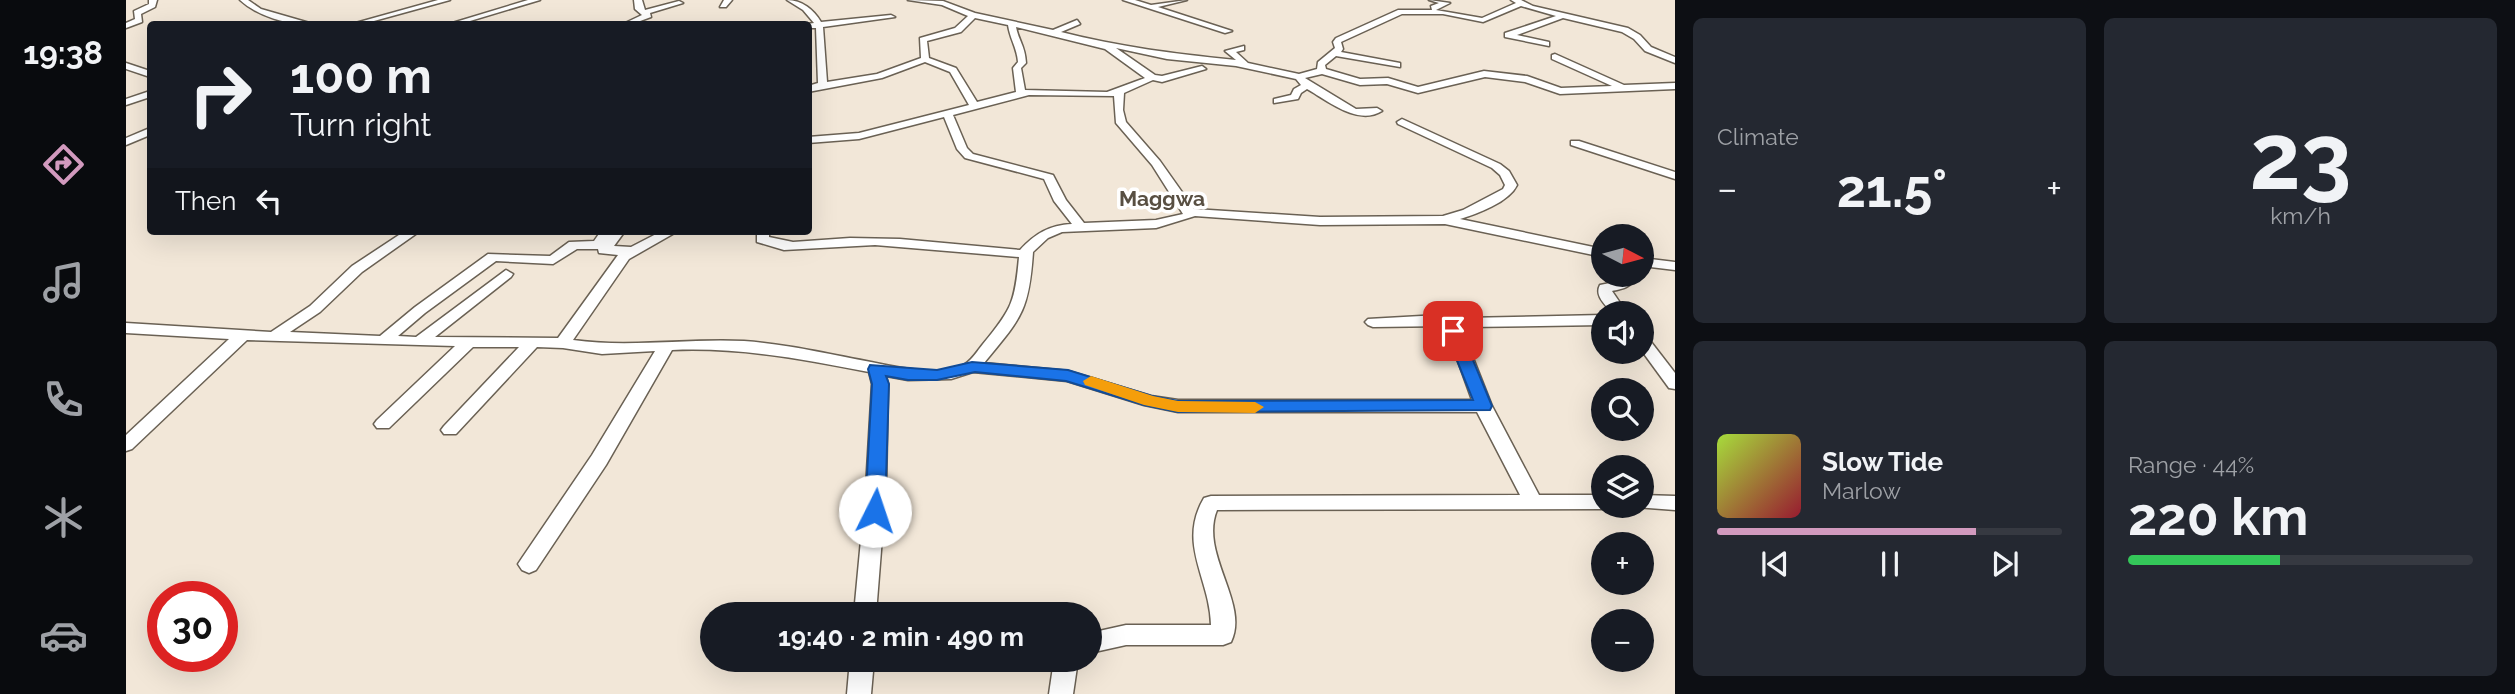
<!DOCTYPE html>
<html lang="en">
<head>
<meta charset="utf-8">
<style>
  :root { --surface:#171b24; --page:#242831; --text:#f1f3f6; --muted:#9ea1a6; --line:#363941; --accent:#d29abe }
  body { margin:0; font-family:Raleway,sans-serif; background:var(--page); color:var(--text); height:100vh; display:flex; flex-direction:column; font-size:26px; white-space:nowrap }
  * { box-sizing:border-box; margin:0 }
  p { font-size:23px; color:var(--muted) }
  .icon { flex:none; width:38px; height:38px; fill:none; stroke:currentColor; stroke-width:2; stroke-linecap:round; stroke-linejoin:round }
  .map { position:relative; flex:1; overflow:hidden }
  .drawer { display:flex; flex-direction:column; gap:18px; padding:18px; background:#0d0f14; width:840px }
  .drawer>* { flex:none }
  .guide { position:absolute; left:21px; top:21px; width:665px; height:214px; border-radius:7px; box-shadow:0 7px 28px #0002; background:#171b24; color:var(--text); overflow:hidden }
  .needle { width:46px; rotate:96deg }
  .controls { position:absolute; left:1465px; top:224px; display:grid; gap:14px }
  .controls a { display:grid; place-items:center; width:63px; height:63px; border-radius:50%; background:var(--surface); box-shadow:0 7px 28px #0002; font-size:35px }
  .speed { position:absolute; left:21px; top:581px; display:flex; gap:14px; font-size:35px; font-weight:700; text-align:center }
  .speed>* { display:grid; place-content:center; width:91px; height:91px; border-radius:50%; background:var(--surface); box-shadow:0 7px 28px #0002; line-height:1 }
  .speed .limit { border:10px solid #d22; background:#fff; color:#111 }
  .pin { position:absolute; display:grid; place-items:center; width:60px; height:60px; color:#fff; margin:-30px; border-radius:14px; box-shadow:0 4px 10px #0006 }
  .me { position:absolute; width:77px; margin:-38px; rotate:4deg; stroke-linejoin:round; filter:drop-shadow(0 0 5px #0008) }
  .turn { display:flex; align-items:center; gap:24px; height:147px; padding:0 28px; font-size:32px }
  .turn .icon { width:91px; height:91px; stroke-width:2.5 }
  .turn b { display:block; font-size:49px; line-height:60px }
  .then { display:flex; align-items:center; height:66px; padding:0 28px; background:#0003; gap:14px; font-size:26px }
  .big { font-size:52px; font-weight:700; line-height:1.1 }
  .drawer .card { flex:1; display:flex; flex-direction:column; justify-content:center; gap:10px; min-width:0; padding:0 24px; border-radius:10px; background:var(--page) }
  .drawer .dial { align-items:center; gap:0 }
  .dial b { font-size:91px; line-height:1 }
  .song { display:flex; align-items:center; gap:21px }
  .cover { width:84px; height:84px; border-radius:10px; background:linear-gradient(135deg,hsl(80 70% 55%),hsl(350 70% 35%)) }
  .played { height:7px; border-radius:4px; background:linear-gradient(90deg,var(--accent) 75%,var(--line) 75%) }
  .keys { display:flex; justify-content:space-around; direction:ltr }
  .heat { display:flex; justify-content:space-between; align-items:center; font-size:38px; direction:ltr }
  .charge { height:10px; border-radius:5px; background:linear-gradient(90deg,#34c759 44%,var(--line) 0) }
  .drawer .tiles { flex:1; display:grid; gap:18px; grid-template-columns:repeat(2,1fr) }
  .trip { position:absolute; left:574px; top:602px; width:402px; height:70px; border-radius:35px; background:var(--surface); box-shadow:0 7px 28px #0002; font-weight:700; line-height:70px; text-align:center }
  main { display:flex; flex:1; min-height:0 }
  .tabs { display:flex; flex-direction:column; width:126px; justify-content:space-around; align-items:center; background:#090b0e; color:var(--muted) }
  .tabs .icon { width:49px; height:49px }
  .tabs .selected { color:var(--accent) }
  .tabs b { font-size:32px; color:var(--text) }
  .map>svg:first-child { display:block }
</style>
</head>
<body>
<main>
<nav class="tabs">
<b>19:38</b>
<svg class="icon selected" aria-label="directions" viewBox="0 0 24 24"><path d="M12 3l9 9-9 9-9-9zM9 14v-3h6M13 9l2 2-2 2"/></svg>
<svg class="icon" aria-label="music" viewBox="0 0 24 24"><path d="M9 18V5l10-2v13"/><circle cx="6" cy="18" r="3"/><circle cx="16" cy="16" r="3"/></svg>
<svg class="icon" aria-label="phone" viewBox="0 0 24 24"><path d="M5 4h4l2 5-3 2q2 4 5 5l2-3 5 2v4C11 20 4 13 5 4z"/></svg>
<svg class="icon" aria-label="climate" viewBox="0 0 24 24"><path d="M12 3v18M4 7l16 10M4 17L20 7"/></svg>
<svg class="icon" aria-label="car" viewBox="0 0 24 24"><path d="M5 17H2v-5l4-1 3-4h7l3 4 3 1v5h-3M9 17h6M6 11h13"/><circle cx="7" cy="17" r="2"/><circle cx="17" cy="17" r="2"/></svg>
</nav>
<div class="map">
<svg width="1549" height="694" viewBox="0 0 1549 694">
  <rect width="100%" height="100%" fill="#f2e7d8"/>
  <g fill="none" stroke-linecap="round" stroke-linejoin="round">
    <g stroke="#6a6154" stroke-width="3">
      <g id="minor">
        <path d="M23 0H31L29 7 15 14 16 22 0 28V23L9 19 8 11 23 4Z"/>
        <path d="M114 0H122L135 9 187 24C164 26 131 16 114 0Z"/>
        <path d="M312 0H324L237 24H226Z"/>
        <path d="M402 0H414L334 24H323Z"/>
        <path d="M508 0H516L519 10 553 1 557 3 524 13 525 17 506 24H497L516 15 509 9Z"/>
        <path d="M598 0H606L600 7H594Z"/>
        <path d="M661 0C676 0 688 10 695 22L765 15 769 17 697 27 701 82 751 74 795 58 794 38 829 28 842 16 816 5 782 0 817 1 849 13 927 30 951 20 954 24 935 32C993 47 1051 54 1110 60L1099 51 1118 46V50L1110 52 1122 63 1173 74 1191 69 1192 62 1209 48 1207 42 1210 38 1272 10H1306L1305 6 1313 3 1303 0 1324 3 1310 10 1356 18 1390 3 1385 0H1395L1407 6 1502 28 1514 35 1525 47 1549 57V63L1519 51 1508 39 1496 32 1437 18 1391 35 1423 42V46L1379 37V33L1430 16 1395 6 1357 22 1317 14H1276L1215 42 1217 49 1215 52 1274 63V67L1210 56 1199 65 1200 69 1234 79 1262 78 1292 87 1358 71 1401 76 1435 88 1486 86 1426 59V55L1429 54 1498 85 1549 83V89L1434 94 1399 82 1359 77 1292 93 1261 84 1234 85 1196 74 1179 78 1230 109 1251 108 1256 111C1232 126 1202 101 1181 89L1175 93 1172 99 1148 103V99L1165 95 1168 89 1175 85 1170 79 1110 66 1041 59 990 48 1029 75 1036 76 1076 66 1080 69 1036 82 1027 80 998 93 997 110 1000 122 1034 161 1068 209 1194 217 1317 216 1337 210 1377 189 1379 185 1374 175 1366 168 1272 124 1271 122 1276 119 1374 164 1383 171 1391 185C1383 202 1351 214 1334 219L1477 249V257L1319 224 1194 225 1069 216 1030 228 936 232 922 238 907 252C903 312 895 318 858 363L942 371 1025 396 1052 400H1346L1320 328 1322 326 1247 327 1242 325 1239 322 1242 319 1313 315 1338 318 1477 315V325L1341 327 1336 330 1366 406 1413 495H1477V506L1484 507 1477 509 1091 510C1073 554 1124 603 1105 642L1097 645H1000L964 653V633L1000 625H1085C1084 578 1051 544 1078 498L1085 496 1394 495 1351 412H1052L1018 405 941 381 847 372 825 379 782 380 760 376 762 384 760 487 750 614H728L740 487 746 384 743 372C677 359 613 347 546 350L480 465 410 570 403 573 396 570 392 564 396 558 466 455 529 351 476 354 437 348 411 347 330 434H318L315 430 318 426 393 347H347L263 428H251L248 424 251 420 329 346 121 340 6 449 0 451V435L103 339 0 333V323L145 332 184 306 226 266 279 231H294L236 272 194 312 164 332 254 336 289 307 362 254 424 256 443 242 468 241 475 231H499L488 246 505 247 536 231H552L503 259 447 340C504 348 561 338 618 341 660 344 703 354 745 362 769 367 817 378 839 364 846 360 852 350 857 344 886 309 889 302 893 257L749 245 658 250 631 242V231H643V237L667 242 724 238 774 239 894 250C909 234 923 225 946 224L928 201 918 179 839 158 831 149 818 117 733 139 682 143V137L733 133 843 105 824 72 799 62 756 78 682 92V86L692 83 690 28H682L681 24 688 23 677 10ZM849 18 882 25C884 39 891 48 892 62L887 68 890 92 851 102 830 68 803 58 801 41 835 32ZM890 27 979 49 1019 78 981 92 899 90 895 68 900 63C899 45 893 42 890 27ZM903 95 988 96 990 123 1026 165 1057 214 1030 220 958 223 940 200 927 175 847 154 841 148 827 115ZM451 249H472L473 253 492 255 432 338 309 337 385 277 387 274 380 270 290 337 272 336 299 313 370 261 427 264Z"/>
        <path d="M997 0H1009L1025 5 1061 0 1032 7 1106 31 1099 33Z"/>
        <path d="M0 63 24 71V77L0 69Z"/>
        <path d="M24 91V97L0 105V99Z"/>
        <path d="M24 128V135L0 145V138Z"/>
        <path d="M1445 141H1453L1549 172V179L1445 145Z"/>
        <path d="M1516 258 1549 262V270L1516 266Z"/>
        <path d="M1495 275H1509C1507 287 1497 289 1486 291L1501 313H1486C1480 305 1468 296 1474 285L1489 282Z"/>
        <path d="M1516 336 1522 338 1549 373V389L1543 388 1516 351Z"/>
        <path d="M1516 495 1549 496V510L1509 507 1516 506Z"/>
        <path d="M724 660H748L745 694H721Z"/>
        <path d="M928 660H952L947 694H923Z"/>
      </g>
    </g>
    <use href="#minor" fill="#fff" fill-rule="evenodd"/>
  </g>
  <path fill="#1a73e8" stroke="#114b97" stroke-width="2" d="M1327 326 1335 331 1366 406 1364 410 1052 412 1018 405 940 381 849 372 811 380H782L760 376 763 384 759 511 756 517 749 519 742 517 739 511 746 384 742 369 744 365 811 370 846 362 942 370 1026 396 1052 401 1347 400 1319 331Z"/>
  <path fill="#f59e0b" d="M965 376 1027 396 1052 401 1129 402 1138 407 1129 413 1052 412 1018 405 959 385 957 381Z"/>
  <g text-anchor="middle" stroke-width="7" stroke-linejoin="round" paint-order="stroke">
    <g font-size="21" font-weight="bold" fill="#584f42" stroke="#fff">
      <text x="1036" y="206">Maggwa</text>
    </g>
  </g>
</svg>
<div class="controls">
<a><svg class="needle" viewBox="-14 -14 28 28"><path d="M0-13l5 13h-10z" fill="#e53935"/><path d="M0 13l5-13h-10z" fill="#9ea1a6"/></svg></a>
<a><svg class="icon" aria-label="sound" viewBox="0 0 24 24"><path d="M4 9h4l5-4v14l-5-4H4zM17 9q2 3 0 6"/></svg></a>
<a><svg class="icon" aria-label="search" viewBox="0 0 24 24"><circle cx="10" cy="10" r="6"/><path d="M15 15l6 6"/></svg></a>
<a><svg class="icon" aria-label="layers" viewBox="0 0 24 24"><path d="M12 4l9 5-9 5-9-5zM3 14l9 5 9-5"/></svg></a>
<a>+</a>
<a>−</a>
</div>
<div class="speed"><div class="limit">30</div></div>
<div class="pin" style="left:1327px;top:331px;background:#d93025"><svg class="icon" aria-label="arrive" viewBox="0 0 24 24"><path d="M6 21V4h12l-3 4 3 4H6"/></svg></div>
<svg class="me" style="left:749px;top:511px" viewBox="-20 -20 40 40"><circle r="19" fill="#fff"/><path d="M0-13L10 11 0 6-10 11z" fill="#1a73e8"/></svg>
<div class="trip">19:40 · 2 min · 490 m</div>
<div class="guide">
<div class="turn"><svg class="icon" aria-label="right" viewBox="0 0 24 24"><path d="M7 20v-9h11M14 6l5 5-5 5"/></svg><div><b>100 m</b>Turn right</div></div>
<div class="then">Then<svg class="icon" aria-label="left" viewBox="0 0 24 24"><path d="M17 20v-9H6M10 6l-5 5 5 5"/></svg></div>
</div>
</div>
<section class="drawer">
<div class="tiles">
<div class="card"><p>Climate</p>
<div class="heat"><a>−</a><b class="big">21.5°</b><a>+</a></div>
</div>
<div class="card dial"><b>23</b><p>km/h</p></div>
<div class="card">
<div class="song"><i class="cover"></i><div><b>Slow Tide</b><p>Marlow</p></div></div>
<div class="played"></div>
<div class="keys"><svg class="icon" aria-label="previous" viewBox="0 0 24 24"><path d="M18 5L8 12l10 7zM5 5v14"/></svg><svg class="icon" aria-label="pause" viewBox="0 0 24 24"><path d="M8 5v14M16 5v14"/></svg><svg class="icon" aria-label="next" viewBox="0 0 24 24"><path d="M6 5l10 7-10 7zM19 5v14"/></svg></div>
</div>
<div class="card"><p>Range · 44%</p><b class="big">220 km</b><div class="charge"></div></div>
</div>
</section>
</main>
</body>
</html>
